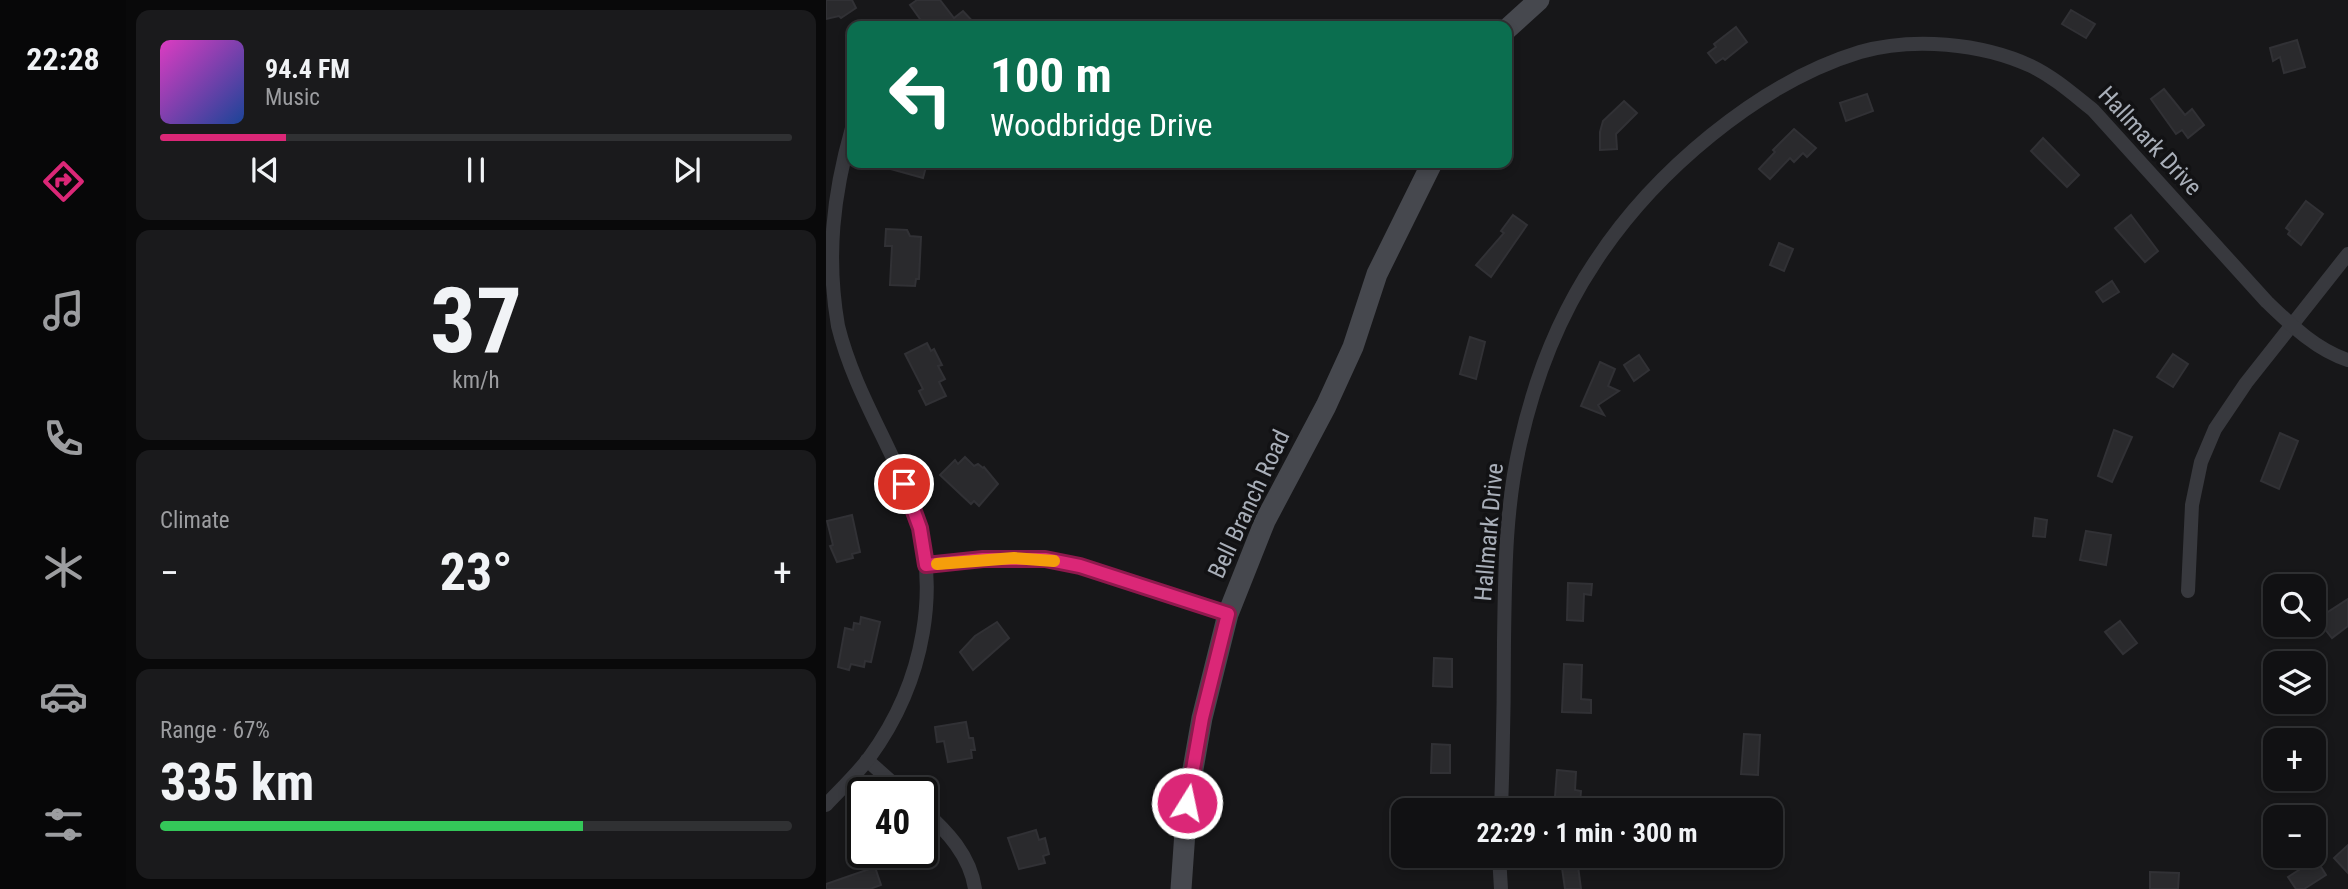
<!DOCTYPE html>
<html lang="en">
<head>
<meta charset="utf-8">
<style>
  :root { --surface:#111113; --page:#1a1a1c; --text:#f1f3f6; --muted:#9c9da0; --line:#303133; --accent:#db2777 }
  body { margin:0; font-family:"Roboto Condensed",sans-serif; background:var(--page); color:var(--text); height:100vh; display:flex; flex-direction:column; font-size:26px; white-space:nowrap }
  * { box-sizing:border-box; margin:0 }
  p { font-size:23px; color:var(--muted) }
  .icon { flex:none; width:38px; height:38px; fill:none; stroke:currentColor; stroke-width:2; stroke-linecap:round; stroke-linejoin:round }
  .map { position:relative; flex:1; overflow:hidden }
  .details { display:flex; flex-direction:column; gap:10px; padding:10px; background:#09090a; width:700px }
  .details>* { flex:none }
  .guide { position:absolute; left:21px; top:21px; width:665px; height:147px; border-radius:14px; box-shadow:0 4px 10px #0003,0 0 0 2px var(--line); background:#0b6e4f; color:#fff; overflow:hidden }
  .buttons { position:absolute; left:1437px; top:574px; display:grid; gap:14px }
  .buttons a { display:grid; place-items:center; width:63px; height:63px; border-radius:14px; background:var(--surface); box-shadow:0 4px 10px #0003,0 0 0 2px var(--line); font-size:35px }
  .speed { position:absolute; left:21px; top:777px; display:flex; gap:14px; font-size:35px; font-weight:700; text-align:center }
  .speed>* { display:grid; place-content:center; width:91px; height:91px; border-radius:50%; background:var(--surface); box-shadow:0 4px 10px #0003,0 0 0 2px var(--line); line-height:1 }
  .speed .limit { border:4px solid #111; border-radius:10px; background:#fff; color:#111 }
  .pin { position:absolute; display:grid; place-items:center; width:60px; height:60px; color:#fff; margin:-30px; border:4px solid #fff; border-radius:50%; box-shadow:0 2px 7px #0007 }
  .me { position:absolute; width:77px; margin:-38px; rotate:10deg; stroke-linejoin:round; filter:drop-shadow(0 0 5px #0008) }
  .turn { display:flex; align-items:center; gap:24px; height:147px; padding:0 28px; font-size:32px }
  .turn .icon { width:91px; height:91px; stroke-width:2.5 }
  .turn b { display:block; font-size:49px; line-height:60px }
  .big { font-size:52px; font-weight:700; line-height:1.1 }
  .details .card { flex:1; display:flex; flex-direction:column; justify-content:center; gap:10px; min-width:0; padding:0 24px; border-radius:14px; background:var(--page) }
  .details .dial { align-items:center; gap:0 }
  .dial b { font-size:91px; line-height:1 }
  .song { display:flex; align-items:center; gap:21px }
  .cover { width:84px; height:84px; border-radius:10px; background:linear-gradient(135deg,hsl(310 70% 55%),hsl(220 70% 35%)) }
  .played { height:7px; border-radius:4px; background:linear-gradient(90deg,var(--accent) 20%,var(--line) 20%) }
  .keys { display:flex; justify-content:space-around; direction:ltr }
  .heat { display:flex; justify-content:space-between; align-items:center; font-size:38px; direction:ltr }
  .charge { height:10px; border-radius:5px; background:linear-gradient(90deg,#34c759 67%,var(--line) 0) }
  .trip { position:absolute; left:565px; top:798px; width:392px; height:70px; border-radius:14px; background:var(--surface); box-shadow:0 4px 10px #0003,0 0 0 2px var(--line); font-weight:700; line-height:70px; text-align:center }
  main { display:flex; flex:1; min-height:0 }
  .tabs { display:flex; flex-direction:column; width:126px; justify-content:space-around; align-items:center; background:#070708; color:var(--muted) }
  .tabs .icon { width:49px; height:49px }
  .tabs .selected { color:var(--accent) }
  .tabs b { font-size:32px; color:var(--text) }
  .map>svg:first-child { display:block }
</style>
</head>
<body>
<main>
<nav class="tabs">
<b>22:28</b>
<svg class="icon selected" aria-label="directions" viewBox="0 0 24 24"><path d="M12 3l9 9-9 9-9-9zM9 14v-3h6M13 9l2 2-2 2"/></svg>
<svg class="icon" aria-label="music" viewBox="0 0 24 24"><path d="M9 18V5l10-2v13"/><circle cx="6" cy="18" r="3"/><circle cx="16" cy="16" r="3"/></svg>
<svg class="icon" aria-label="phone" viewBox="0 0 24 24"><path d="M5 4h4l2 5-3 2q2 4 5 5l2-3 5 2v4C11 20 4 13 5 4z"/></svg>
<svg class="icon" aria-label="climate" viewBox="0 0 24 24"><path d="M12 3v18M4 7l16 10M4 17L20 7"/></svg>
<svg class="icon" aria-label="car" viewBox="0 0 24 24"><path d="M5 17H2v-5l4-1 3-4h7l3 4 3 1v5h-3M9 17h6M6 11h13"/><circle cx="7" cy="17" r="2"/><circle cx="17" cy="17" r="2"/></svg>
<svg class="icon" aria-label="filters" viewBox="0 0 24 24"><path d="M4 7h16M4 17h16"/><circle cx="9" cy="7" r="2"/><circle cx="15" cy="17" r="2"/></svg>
</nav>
<section class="details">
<div class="card">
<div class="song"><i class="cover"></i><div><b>94.4 FM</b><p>Music</p></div></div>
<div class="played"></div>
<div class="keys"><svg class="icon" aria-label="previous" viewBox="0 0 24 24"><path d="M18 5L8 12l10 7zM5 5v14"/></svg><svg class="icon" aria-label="pause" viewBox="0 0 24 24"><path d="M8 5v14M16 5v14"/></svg><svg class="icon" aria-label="next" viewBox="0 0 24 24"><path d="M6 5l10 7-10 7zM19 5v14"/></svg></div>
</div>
<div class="card dial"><b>37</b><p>km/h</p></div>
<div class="card"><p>Climate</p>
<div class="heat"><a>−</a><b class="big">23°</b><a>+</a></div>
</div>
<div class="card"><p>Range · 67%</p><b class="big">335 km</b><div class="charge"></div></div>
</section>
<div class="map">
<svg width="1522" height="889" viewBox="0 0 1522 889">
  <rect width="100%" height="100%" fill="#171719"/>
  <g fill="#2a2a2d" stroke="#313135" stroke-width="2">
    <path d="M0 0H26L30 8 15 18 13 16 0 19Z"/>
    <path d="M91 0H114L128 18 137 11 151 26H99L84 5Z"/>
    <path d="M1245 10 1269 24 1260 38 1236 24Z"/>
    <path d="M910 27 921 42 899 60 897 58 890 63 882 53 890 47 888 44Z"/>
    <path d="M1471 40 1479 67 1458 73 1454 57 1447 61 1444 48Z"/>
    <path d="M1338 89 1359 115 1366 109 1378 125 1362 138 1356 130 1350 134 1325 99Z"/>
    <path d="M1041 94 1047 111 1020 121 1014 103Z"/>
    <path d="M798 101 811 113 790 134 791 149 774 150V132L777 121Z"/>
    <path d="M968 129 990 148 981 157 977 153 968 162 964 158 944 179 933 169 949 152 947 150Z"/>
    <path d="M1217 138 1253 175 1241 187 1205 151Z"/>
    <path d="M55 163H101L97 178 54 166Z"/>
    <path d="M1480 201 1497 214 1475 245 1462 234 1464 231 1460 228Z"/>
    <path d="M687 215 701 225 665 277 650 265 678 233 675 231Z"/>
    <path d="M1305 215 1332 251 1319 262 1289 228Z"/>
    <path d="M60 229 81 230 84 236 95 237 93 279H90L89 286 64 285 66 246H59Z"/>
    <path d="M953 243 967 249 958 271 944 265Z"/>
    <path d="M1286 281 1293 292 1277 302 1270 292Z"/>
    <path d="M644 337 659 342 650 379 634 374Z"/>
    <path d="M101 343 105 351 108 349 116 365 112 366 119 379 113 382 120 396 100 405 93 391 97 389 79 354Z"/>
    <path d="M1347 354 1362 364 1347 387 1331 377Z"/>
    <path d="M813 355 823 370 808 381 798 365Z"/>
    <path d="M774 362 789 369 782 386 793 391 772 405 778 415 755 406Z"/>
    <path d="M1288 430 1306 437 1286 482 1272 476Z"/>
    <path d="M1454 433 1472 441 1453 489 1435 481Z"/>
    <path d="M139 457 148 466 152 464 157 468 158 467 172 484 153 506 148 501 145 504 114 475 129 460 132 464Z"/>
    <path d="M26 515 34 552 26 554 27 558 11 562 4 546 7 545 1 521Z"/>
    <path d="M1209 518 1221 520 1219 537 1207 536Z"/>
    <path d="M1260 531 1285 535 1280 565 1254 560Z"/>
    <path d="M742 583 766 584 765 595 758 594 757 621 741 620Z"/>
    <path d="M1522 599V626L1506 638 1491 619Z"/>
    <path d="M35 617 54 622 45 662 39 661 38 667 25 664 23 670 12 667 19 628 27 630 28 623 34 624Z"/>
    <path d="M1294 621 1311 643 1297 654 1279 632Z"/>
    <path d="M171 622 183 638 147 670 134 652 149 636Z"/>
    <path d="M608 658 626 659V687L607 686Z"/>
    <path d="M738 664 756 665 755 699 765 700V713L736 712Z"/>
    <path d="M140 722 143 738H147L149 750H145L146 758 122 762 118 741 111 742 109 727Z"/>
    <path d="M918 734 934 735 932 775 915 774Z"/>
    <path d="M606 744 624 745V773H605Z"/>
    <path d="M731 770 750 772 749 790 755 791 754 802H748L747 810H728Z"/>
    <path d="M210 830 213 840 219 838 223 854 217 856 219 863 193 869 182 838Z"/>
    <path d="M1522 845V873L1508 858Z"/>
    <path d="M1490 859 1500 875 1478 889H1470L1462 877Z"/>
    <path d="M752 866 755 889H739L736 868Z"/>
    <path d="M49 867 55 885 44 889H0V884Z"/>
    <path d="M1324 872 1353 873 1352 889H1324Z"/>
  </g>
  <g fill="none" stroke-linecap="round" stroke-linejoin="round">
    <g stroke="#38393e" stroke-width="14">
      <path d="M100 565 157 559H219L254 566 402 614"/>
      <path d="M1362 591 1366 505 1375 462 1389 429 1420 383 1522 254"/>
      <path d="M41 760 78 793"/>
      <path d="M0 805C14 790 30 775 43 758 98 683 118 585 84 497 61 439 27 387 12 326 0 257 7 195 26 128"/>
      <path d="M96 809C121 831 144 855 149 889"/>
      <path d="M675 810C677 754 678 698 678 641 679 575 679 509 694 444 708 381 733 316 769 262 827 173 932 83 1034 52 1087 37 1155 43 1205 66 1228 77 1248 95 1267 110L1441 302C1464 324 1490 350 1522 360"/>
      <path d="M673 856 675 889"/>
    </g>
    <g stroke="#46484e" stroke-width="21">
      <path d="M681 29 713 0"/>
      <path d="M355 889 361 803 376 718 402 614 439 521 500 406 527 347 551 274 606 163"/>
    </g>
  </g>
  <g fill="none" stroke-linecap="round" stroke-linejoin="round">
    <g stroke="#8e194d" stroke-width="18">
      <path id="route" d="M78 484 94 528 100 565 157 559H219L254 566 402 614 376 718 361 803"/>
    </g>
    <use href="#route" stroke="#db2777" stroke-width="12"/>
    <path stroke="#f59e0b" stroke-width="12" d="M111 564 188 558 228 561"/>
  </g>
  <g text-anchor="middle" stroke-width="7" stroke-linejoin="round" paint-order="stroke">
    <g font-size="24" fill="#a9afb9" stroke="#121214">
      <text transform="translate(1324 141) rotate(47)" y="8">Hallmark Drive</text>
      <text transform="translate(423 504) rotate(-65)" y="8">Bell Branch Road</text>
      <text transform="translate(663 532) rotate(-85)" y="8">Hallmark Drive</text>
    </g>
  </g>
</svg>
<div class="buttons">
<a><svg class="icon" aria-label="search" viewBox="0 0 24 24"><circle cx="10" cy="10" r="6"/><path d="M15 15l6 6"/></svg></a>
<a><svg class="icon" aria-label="layers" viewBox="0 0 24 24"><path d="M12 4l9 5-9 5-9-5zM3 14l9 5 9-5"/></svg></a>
<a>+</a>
<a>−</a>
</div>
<div class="speed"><div class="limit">40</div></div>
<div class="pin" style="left:78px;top:484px;background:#d93025"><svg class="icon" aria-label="arrive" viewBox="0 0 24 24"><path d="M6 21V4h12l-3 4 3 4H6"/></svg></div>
<svg class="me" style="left:361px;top:803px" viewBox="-20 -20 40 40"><circle r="17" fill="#db2777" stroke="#fff" stroke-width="3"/><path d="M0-11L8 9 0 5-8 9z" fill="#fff"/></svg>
<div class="trip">22:29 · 1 min · 300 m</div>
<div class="guide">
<div class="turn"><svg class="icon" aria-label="left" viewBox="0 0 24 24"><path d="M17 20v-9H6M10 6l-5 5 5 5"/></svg><div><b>100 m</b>Woodbridge Drive</div></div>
</div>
</div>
</main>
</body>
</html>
